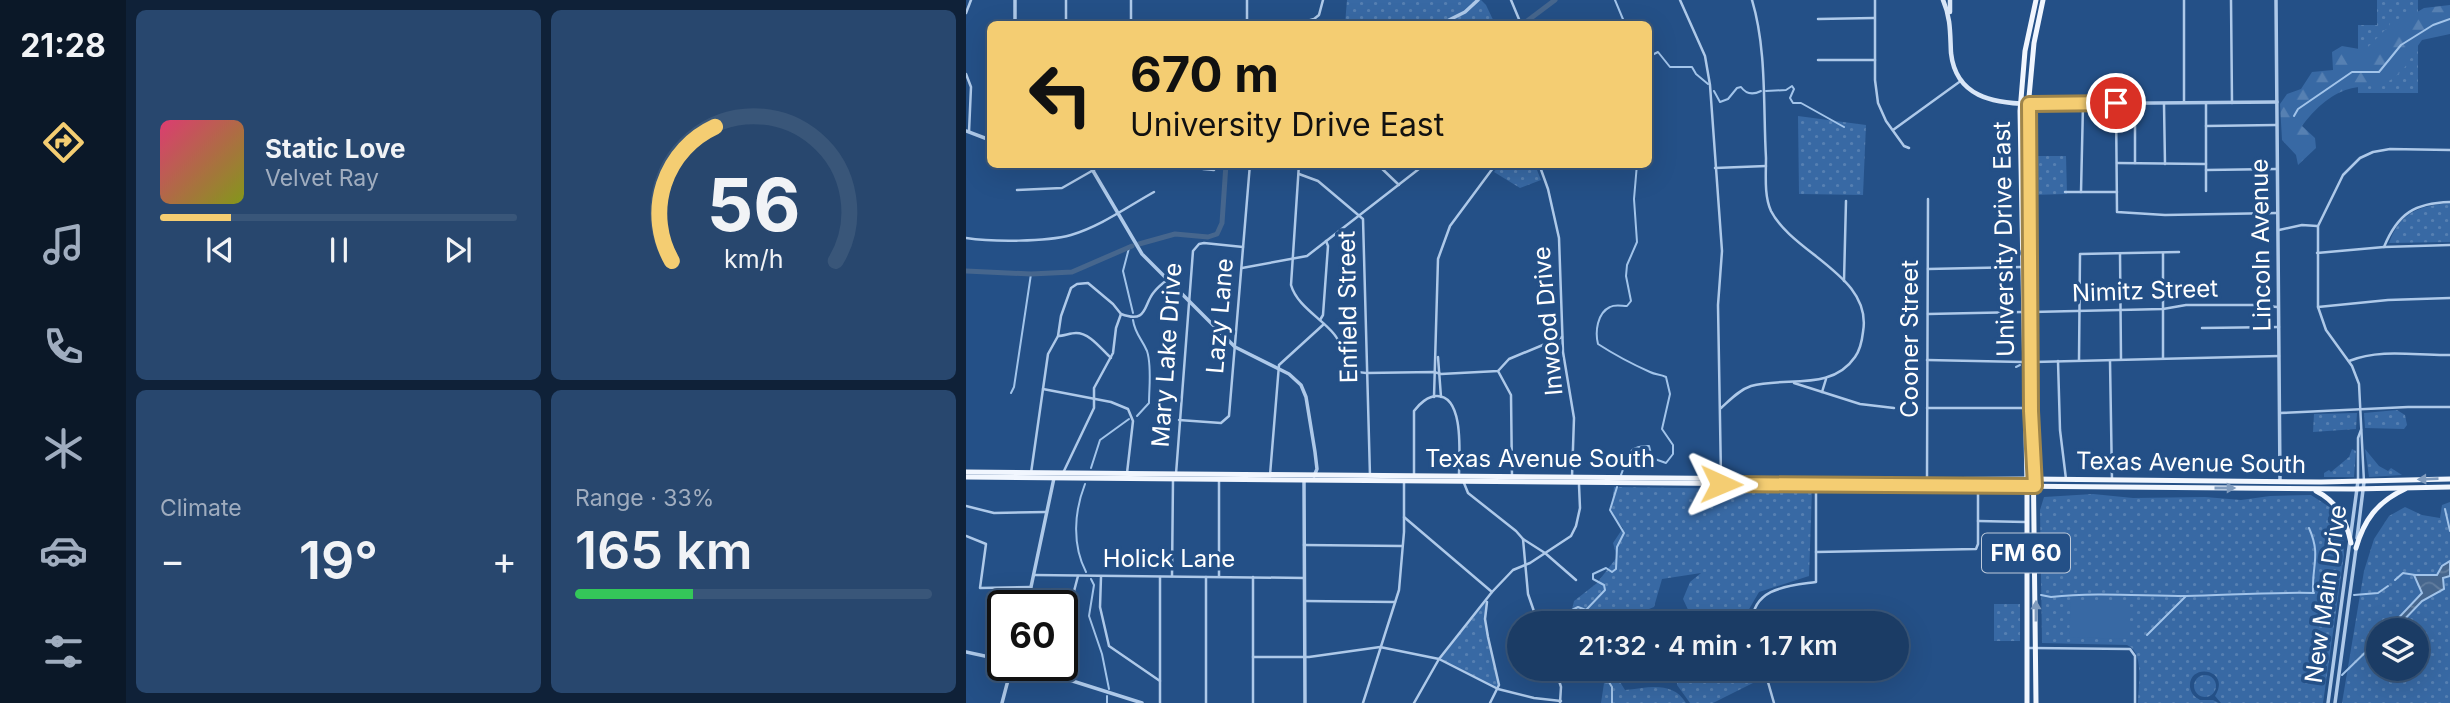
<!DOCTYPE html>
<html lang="en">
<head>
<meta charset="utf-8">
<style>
  :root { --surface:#1b3c65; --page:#28476e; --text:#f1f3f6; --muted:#a0adbf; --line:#395679; --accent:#f4cd72 }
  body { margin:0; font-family:Inter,sans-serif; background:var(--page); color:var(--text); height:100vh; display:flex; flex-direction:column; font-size:26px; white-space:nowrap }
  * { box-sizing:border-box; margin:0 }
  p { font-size:23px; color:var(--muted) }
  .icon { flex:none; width:38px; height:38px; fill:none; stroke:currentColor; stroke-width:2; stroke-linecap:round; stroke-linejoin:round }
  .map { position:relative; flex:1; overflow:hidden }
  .drawer { display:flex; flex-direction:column; gap:10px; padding:10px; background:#0f2138; width:840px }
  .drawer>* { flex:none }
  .banner { position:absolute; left:21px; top:21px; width:665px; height:147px; border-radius:10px; box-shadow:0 7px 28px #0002,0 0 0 2px var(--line); background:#f4cd72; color:#111; overflow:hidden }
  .buttons { position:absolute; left:1400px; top:618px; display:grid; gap:14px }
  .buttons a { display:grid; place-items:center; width:63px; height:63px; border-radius:50%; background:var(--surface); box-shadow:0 7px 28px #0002,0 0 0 2px var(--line); font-size:35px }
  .speed { position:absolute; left:21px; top:590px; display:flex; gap:14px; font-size:35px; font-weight:700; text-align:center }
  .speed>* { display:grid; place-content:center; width:91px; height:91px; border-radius:50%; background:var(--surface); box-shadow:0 7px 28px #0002,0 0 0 2px var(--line); line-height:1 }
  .speed .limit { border:4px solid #111; border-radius:10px; background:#fff; color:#111 }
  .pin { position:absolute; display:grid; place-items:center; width:60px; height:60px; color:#fff; margin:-30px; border:4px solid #fff; border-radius:50%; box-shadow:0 2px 7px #0007 }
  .me { position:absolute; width:77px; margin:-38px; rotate:91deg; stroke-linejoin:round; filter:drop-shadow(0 0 5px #0008) }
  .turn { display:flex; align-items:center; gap:24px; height:147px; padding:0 28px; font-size:32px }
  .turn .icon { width:91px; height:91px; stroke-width:2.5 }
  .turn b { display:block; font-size:49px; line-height:60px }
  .big { font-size:52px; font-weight:600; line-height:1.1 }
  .drawer .widget { flex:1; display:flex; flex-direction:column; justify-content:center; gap:10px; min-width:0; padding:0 24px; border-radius:10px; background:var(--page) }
  .drawer .dial { align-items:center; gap:0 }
  .dial svg { height:182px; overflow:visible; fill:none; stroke:var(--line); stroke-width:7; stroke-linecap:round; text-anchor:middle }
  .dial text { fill:var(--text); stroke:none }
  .song { display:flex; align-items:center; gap:21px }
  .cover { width:84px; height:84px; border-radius:10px; background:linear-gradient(135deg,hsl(340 70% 55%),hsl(70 70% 35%)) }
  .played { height:7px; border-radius:4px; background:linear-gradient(90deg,var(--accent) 20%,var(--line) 20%) }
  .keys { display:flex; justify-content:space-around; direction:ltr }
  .heat { display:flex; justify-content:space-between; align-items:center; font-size:38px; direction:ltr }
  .charge { height:10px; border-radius:5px; background:linear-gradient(90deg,#34c759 33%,var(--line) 0) }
  .drawer .tiles { flex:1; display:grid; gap:10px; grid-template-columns:repeat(2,1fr) }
  .trip { position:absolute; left:541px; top:611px; width:402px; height:70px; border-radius:35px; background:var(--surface); box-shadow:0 7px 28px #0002,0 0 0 2px var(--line); font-weight:600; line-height:70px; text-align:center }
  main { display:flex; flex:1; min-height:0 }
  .tabs { display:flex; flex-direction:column; width:126px; justify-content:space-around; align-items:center; background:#0b1828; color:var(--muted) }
  .tabs .icon { width:49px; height:49px }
  .tabs .current { color:var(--accent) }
  .tabs b { font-size:32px; color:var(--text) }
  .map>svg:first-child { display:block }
</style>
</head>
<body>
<main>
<nav class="tabs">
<b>21:28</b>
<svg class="icon current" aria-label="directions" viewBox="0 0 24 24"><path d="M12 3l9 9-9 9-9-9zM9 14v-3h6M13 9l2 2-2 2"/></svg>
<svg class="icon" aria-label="music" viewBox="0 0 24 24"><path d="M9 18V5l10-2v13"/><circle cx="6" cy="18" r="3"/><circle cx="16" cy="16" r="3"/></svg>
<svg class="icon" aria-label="phone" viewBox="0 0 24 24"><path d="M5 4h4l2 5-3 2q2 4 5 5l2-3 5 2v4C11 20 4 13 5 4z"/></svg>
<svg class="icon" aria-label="climate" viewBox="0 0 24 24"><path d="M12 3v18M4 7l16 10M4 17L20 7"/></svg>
<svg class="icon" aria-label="car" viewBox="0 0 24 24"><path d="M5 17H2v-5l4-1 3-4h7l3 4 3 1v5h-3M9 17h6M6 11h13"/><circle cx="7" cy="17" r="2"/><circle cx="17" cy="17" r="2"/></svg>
<svg class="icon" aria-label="filters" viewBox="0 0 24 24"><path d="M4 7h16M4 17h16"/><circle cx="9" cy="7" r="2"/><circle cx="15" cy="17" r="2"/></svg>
</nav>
<section class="drawer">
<div class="tiles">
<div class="widget">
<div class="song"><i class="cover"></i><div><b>Static Love</b><p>Velvet Ray</p></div></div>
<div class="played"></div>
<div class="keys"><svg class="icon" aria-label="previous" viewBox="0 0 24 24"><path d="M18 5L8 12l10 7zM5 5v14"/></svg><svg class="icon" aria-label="pause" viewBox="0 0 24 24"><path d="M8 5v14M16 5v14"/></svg><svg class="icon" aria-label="next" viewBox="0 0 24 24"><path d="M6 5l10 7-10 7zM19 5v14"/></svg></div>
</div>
<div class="widget dial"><svg viewBox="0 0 100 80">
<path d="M14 69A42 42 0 1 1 86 69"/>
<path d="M14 69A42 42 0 0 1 33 10" stroke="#f4cd72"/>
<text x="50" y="56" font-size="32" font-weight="700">56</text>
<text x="50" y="72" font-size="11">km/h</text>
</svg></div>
<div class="widget"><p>Climate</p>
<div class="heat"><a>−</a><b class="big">19°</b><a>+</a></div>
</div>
<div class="widget"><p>Range · 33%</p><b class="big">165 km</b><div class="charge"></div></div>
</div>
</section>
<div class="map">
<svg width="1484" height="703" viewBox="0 0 1484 703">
  <defs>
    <pattern id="green-dots" width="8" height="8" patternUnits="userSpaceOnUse" patternTransform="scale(1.75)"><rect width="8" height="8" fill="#3869a4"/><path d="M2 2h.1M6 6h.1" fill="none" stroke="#5680b2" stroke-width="1.8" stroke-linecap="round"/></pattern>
    <pattern id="forest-firs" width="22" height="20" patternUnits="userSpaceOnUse" patternTransform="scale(1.75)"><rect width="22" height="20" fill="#3869a4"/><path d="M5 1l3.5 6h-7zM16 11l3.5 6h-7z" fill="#5680b2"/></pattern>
    <pattern id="water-waves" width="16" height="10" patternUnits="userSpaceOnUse" patternTransform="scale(1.75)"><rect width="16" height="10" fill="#46668d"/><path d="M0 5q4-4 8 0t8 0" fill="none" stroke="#627d9e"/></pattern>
  </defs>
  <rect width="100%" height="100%" fill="#245087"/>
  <g fill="url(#green-dots)" fill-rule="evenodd">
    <path d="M381 0H515L520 5 529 24H379Z"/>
    <path d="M1411 0H1452V93H1392V25H1411Z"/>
    <path d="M832 116 900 125 897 195 833 194Z"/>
    <path d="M1066 156H1100L1101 194 1066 195Z"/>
    <path d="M534 164 569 165 575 180 554 188 528 172Z"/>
    <path d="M1484 203V242L1423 243C1434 212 1453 206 1484 203Z"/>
    <path d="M1431 410 1439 415 1441 425 1438 429 1399 428 1398 413Z"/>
    <path d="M1391 413 1390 429 1347 432 1348 414Z"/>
    <path d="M1386 449 1390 451 1388 477H1358V473L1363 470 1365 472 1383 457Z"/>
    <path d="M1399 449 1413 466 1422 471 1425 468 1436 475 1403 477Z"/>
    <path d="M648 487 846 490 843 576 793 592 782 611 780 623H719L725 616 717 599 724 582 735 573 696 579 688 607 668 615 647 614 645 623H603L608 601 631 583 651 557 647 543 657 528 645 514Z"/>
    <path d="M1127 494 1167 498 1239 497 1275 500 1304 496 1345 495 1365 508 1377 528 1378 555 1357 703H1255L1249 696C1266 669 1222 662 1224 687 1225 694 1229 697 1234 700H1247L1253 703H1172C1172 687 1179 652 1161 645L1076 643 1074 510 1078 497Z"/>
    <path d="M1484 502V703H1376L1398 571 1408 539 1423 516 1439 507 1456 515 1474 518 1476 505ZM1412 630H1451V668H1412Z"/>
    <path d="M521 599 519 619 533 685 532 689 473 659Z"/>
    <rect x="1028" y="604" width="26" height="37"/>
    <path d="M628 669H646L659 690C681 688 706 680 720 703H635L638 683Z"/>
    <path d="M711 669H794L797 678 747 703H724L711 685Z"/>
    <circle cx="1239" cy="686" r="11"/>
  </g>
  <path fill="url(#forest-firs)" d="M1484 5V34L1456 40C1446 53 1442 69 1426 79 1414 88 1397 85 1383 89 1364 94 1347 111 1336 126L1349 138 1350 148 1332 165 1330 155 1316 140 1314 104 1321 94 1335 89 1346 72 1367 70 1366 52 1376 46 1399 50 1423 26 1425 21 1446 15 1458 8Z"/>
  <path fill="#3869a4" d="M1105 602H1164V639L1103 637Z"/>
  <path fill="url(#water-waves)" stroke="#a2c4ea" stroke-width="2" d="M1484 561V576L1477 578 1478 589 1456 601 1435 623 1425 630H1414L1425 626 1456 593 1448 575H1471L1476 566Z"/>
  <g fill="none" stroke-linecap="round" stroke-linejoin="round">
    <g stroke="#a2c4ea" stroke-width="2">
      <path d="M649 0 659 24"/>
      <path d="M682 57 692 52 704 67H726L730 74 742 84"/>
      <path d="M748 91 754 102 762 99 771 88 775 87C780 94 787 95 795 91"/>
      <path d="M800 91 820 90 826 86 828 89 824 98 827 103H835L878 127"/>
      <path d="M1328 116 1332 109 1386 72H1413L1435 45 1467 25 1484 19"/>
      <path d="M163 248 157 271 167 313"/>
      <path d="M167 320C169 334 176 339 181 351 186 366 183 387 183 403L171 416"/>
      <path d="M1050 367 1054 365"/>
      <path d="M45 393 48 387 65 274"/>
      <path d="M125 468 134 440 163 419"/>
      <path d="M655 475C662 458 659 446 683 446L686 458 700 463 707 454V445L696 429 704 394 700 377C694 374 690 375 684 372 666 364 649 355 632 344 629 332 631 313 644 307 649 304 656 306 661 306L665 301 660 276 661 265 671 242 668 199 671 164"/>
      <path d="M119 484C108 512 106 545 120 572"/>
      <path d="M1479 509 1484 531"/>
      <path d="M1343 528C1355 555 1346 564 1347 592"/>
      <path d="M125 579 128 585 123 616 136 654 143 689"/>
      <path d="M1429 580 1437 573 1449 575"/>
      <path d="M1075 595 1085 597C1130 592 1175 596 1220 596 1264 595 1304 592 1348 593"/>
      <path d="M1388 595 1412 593 1422 586"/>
      <path d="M597 623 604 611 612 607 620 610 639 590 638 585 627 579V574L640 568 646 572 650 569 651 547 658 533 644 510 651 487"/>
      <path d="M1181 635 1220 596"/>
      <path d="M634 668 646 687V703"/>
      <path d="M1376 675 1412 640"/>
      <path d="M141 703V696"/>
    </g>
    <g stroke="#46668d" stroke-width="5">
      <path d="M557 24 589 0"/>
      <path d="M173 244 209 234 242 237 251 234 256 223 260 164"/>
      <path d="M0 271 65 274 106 272 166 246"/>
    </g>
    <g stroke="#aec9e9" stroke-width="2.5">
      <path d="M100 0V24"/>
      <path d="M165 0V24"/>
      <path d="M281 0V24"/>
      <path d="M545 0 555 24"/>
      <path d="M714 0 739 56 744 85 756 251 752 305 755 477"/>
      <path d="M909 0V80L912 103 920 121 938 146 943 148"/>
      <path d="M1218 0V102"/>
      <path d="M1265 0 1266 103"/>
      <path d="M0 13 5 0"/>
      <path d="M852 19 908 18"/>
      <path d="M281 22 334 23 348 19 353 15 357 0"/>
      <path d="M110 24 117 21"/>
      <path d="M852 60H909"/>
      <path d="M0 74 5 87 3 132"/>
      <path d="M1150 103 1151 212 1199 215 1311 213"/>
      <path d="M1169 104V163"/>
      <path d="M1198 104 1199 164"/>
      <path d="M1240 104V191"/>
      <path d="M1240 126 1310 125"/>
      <path d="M927 130 996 80"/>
      <path d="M1151 163 1240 164"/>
      <path d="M229 164 237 169 248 170 251 164"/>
      <path d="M333 164 325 285C331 306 355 318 368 334 381 349 375 372 400 373L468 372 475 374 532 371 543 359 596 337"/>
      <path d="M411 164 433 185"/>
      <path d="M573 164 582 189 593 238 597 352 608 418 606 477"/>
      <path d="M749 168 800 166"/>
      <path d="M1240 170 1310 169"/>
      <path d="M333 174 352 181 397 219 404 476"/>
      <path d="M51 190 96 188 138 164"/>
      <path d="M1099 192H1151"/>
      <path d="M1115 192 1117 105"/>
      <path d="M1313 230 1336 225 1351 226"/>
      <path d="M0 238C26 242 80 242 105 235 135 226 161 207 188 192"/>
      <path d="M1418 247C1432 213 1449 203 1484 202"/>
      <path d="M1197 253V358"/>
      <path d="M1351 253 1418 247 1484 245"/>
      <path d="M1154 254 1155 359"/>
      <path d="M276 268 341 256 458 165"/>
      <path d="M962 269 1056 267"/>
      <path d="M878 281 880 201"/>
      <path d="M1352 307 1422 300 1484 298"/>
      <path d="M1066 312 1197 309 1220 305H1293L1311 307"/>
      <path d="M962 314 1056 312"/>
      <path d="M354 320 357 315 362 246 360 241"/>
      <path d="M1236 328 1313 327"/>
      <path d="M92 336C98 336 104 333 110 333 124 333 135 349 145 358"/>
      <path d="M472 357 475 397"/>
      <path d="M961 360 1057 362"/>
      <path d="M1113 360 1114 254 1213 252"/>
      <path d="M1092 361 1094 430 1100 479"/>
      <path d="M1144 361 1146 480"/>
      <path d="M1383 361C1416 348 1451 356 1484 355"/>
      <path d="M1068 362 1313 356"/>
      <path d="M532 371 545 395 546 477"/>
      <path d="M828 383 894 404 928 408"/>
      <path d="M77 389 145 402 162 409 167 421 161 473"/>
      <path d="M856 392 860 379"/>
      <path d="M468 397 472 259 484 226 530 164"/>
      <path d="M755 408C764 400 773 390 785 386 820 376 865 392 889 357 894 350 896 341 897 332 907 276 827 254 805 211 798 196 800 175 800 158 797 107 801 50 786 0"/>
      <path d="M961 408H1058"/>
      <path d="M1314 413 1442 407H1484"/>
      <path d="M213 420 255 423 263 416 284 164"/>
      <path d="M65 473 82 354 92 336 95 316 105 288 111 284 122 283 147 304 155 314C182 324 177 305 188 292 192 287 197 283 201 280"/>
      <path d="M97 473 128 408V388L147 353 150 328 155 314"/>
      <path d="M210 474 227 251 233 244 238 243 277 247"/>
      <path d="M448 474V411C453 404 462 396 471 396 499 396 493 457 493 476"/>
      <path d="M304 475 313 365 358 324"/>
      <path d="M961 480 962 199"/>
      <path d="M1392 481V438L1395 430"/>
      <path d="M1398 482 1393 384 1386 366 1360 330 1352 307V226L1377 175 1394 158 1407 152 1424 149 1484 150"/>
      <path d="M498 483 502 493 550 531 557 539 562 594 572 623"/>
      <path d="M0 506 28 513 80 512"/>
      <path d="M438 517 526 592"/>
      <path d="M1012 521 1060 522"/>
      <path d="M0 536 20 544 14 588 65 587"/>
      <path d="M557 539 579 553 610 580"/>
      <path d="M338 545 436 546"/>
      <path d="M850 552 1010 549 1012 544V486"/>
      <path d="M68 575 338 578"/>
      <path d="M206 576 207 479"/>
      <path d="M253 576V479"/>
      <path d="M135 577 134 607 143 646 194 681"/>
      <path d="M240 577V703"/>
      <path d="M287 577V703"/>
      <path d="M339 601 429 602"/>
      <path d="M521 602 519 619 522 637 533 685 524 703"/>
      <path d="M786 623C787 587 823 586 850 582V486"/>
      <path d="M96 637 112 576"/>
      <path d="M1063 648 1164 649 1169 656V703"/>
      <path d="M287 657H343L414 647 473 659 532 689 568 698 595 701"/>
      <path d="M589 668 595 687 594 703"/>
      <path d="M798 668 808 703"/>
      <path d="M87 674 89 665"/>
      <path d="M194 703V577"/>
      <path d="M397 703 433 590 438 532V481"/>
      <path d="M448 703 473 659 526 592 547 570 564 563 605 536 610 526 614 508 613 485"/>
    </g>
    <g stroke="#aec9e9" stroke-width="3.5">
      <path d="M49 0V24"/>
      <path d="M1310 0 1314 481"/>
      <path d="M475 24 499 12 512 0"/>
      <path d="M1063 104 1311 102"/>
      <path d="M0 131 24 140"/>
      <path d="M123 164 176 254 269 347 323 374 335 385 340 397 349 452 351 469 348 476"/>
      <path d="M338 481 339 703"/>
      <path d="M1391 538 1398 482"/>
      <path d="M61 606 88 478"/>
      <path d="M0 652 37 660"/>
      <path d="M56 665 176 703"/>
      <path d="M36 703 46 665"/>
      <path d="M1362 703 1392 481"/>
      <path d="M1369 703 1390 549"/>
    </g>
    <g stroke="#d9e6f7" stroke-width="4.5">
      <path d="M977 0C985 18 984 34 985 53 990 97 1027 103 1063 104"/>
      <path d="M984 12V0"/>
    </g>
    <g stroke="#f1f6fe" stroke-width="5">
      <path d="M0 472 927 480 1061 479 1355 482 1484 479"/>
      <path d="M0 477 1387 489 1484 487"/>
      <path d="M1350 491C1372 502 1380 520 1385 543"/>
      <path d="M1390 548C1398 520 1411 502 1439 489"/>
      <path d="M1061 703V486L1054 111 1059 51 1070 0"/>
      <path d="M1070 703 1063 97 1068 43 1077 0"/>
    </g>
  </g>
  <defs><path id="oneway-solid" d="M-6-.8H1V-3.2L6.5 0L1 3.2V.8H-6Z" transform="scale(1.75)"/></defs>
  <g fill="#809bbd">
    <use href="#oneway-solid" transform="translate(1462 479) rotate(178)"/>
    <use href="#oneway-solid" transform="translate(1259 488)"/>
    <use href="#oneway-solid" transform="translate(1070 611) rotate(-90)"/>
  </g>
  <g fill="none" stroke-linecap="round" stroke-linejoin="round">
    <g stroke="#9f854a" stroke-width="18">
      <path id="route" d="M755 484 1069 486 1065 411 1063 104 1150 103"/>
    </g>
    <use href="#route" stroke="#f4cd72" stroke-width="12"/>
  </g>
  <g text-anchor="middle" stroke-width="7" stroke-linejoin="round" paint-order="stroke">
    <rect fill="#245087" stroke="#bdcadb" stroke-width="2" x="1016" y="533.5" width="88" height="39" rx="5"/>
    <g font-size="23" font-weight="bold" fill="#fff">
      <text x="1060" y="561">FM 60</text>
    </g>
    <g font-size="24" fill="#fff" stroke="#245087">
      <text transform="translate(1038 239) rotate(-91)" y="8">University Drive East</text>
      <text transform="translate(1295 245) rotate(-91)" y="8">Lincoln Avenue</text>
      <text transform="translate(1179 291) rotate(-2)" y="8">Nimitz Street</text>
      <text transform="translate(382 307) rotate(-91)" y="8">Enfield Street</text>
      <text transform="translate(254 316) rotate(-85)" y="8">Lazy Lane</text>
      <text transform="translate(582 321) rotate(-95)" y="8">Inwood Drive</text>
      <text transform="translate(944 339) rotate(-90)" y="8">Cooner Street</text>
      <text transform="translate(201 355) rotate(-86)" y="8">Mary Lake Drive</text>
      <text x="574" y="467">Texas Avenue South</text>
      <text transform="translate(1225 463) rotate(1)" y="8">Texas Avenue South</text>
      <text x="203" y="567">Holick Lane</text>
      <text transform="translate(1360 594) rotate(-82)" y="8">New Main Drive</text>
    </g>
  </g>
</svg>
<div class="buttons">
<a><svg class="icon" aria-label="layers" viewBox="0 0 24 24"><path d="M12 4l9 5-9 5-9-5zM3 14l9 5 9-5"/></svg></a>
</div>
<div class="speed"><div class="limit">60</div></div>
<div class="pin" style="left:1150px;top:103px;background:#d93025"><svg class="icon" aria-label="arrive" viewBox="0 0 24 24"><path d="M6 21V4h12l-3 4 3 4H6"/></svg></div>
<svg class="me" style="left:755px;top:484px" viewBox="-20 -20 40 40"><path d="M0-17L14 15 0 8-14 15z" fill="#f4cd72" stroke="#fff" stroke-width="4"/></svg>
<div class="trip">21:32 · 4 min · 1.7 km</div>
<div class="banner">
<div class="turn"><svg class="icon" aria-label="left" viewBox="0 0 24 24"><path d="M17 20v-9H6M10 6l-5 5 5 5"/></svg><div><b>670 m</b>University Drive East</div></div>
</div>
</div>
</main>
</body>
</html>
